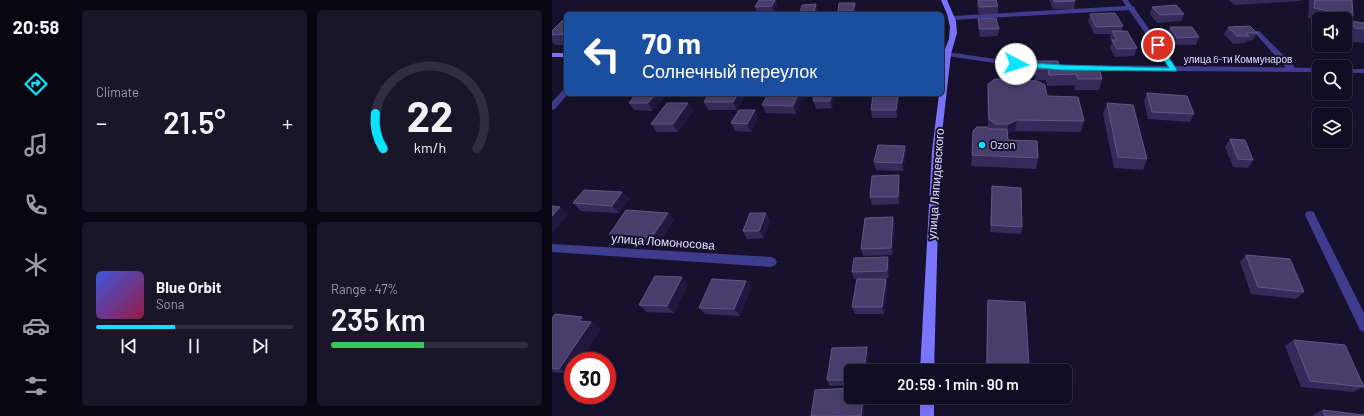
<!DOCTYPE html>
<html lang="en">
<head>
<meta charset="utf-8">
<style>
  :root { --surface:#110d22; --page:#1a162a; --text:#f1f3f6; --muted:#9c9ca5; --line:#302d40; --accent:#0ae3ff }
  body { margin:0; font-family:Barlow,sans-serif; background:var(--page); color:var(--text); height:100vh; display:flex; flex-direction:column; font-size:15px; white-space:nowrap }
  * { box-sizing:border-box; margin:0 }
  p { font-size:13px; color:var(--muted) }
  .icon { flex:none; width:22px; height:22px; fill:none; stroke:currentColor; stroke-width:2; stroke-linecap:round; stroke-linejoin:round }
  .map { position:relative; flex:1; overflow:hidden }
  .drawer { display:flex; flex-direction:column; gap:10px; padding:10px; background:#090713; width:480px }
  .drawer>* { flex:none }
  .banner { position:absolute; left:12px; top:12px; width:380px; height:84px; border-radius:6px; box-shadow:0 4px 16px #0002,0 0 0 1px var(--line); background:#1a4fa0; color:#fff; overflow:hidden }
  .fabs { position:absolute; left:760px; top:12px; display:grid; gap:8px }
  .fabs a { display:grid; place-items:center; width:40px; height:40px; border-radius:6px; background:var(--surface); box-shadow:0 4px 16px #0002,0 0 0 1px var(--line); font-size:20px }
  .speed { position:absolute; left:12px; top:352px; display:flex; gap:8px; font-size:20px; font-weight:700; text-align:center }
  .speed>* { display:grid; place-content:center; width:52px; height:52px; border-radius:50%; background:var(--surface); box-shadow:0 4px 16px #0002,0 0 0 1px var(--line); line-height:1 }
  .speed .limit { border:6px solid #d22; background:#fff; color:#111 }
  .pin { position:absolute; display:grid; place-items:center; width:34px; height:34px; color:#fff; margin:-17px; border:2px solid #fff; border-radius:50%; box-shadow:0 1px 4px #0007 }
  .me { position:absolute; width:44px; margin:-22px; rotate:95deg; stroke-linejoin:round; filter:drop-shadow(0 0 3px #0008) }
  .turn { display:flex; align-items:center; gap:14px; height:84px; padding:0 12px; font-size:18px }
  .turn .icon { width:52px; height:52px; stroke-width:2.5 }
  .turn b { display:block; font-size:28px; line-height:34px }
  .big { font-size:30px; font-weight:600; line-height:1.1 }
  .drawer .card { flex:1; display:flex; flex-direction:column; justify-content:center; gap:6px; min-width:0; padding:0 14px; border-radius:6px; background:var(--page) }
  .drawer .dial { align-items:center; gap:0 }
  .dial svg { height:104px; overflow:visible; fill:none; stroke:var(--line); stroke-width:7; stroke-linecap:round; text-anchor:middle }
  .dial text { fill:var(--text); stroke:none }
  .song { display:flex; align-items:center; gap:12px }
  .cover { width:48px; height:48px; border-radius:6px; background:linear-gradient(135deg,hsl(230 70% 55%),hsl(340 70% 35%)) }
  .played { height:4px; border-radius:2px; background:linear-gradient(90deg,var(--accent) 40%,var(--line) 40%) }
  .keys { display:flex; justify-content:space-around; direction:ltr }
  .heat { display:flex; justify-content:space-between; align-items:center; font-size:22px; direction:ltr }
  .charge { height:6px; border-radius:3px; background:linear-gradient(90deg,#34c759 47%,var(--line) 0) }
  .drawer .tiles { flex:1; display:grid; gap:10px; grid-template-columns:repeat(2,1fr) }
  .trip { position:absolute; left:292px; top:364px; width:228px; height:40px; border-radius:6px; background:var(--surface); box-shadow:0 4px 16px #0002,0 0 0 1px var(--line); font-weight:600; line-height:40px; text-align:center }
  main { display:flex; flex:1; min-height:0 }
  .dock { display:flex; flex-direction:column; width:72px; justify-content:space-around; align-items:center; background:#07050e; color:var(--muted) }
  .dock .icon { width:28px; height:28px }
  .dock .selected { color:var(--accent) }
  .dock b { font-size:18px; color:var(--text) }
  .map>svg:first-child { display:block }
</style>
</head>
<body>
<main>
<nav class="dock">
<b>20:58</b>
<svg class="icon selected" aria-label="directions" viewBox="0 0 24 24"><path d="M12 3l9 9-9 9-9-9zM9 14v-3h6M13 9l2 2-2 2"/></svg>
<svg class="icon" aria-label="music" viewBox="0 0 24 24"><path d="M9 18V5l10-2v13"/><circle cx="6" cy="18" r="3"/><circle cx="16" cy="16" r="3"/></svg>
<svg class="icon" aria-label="phone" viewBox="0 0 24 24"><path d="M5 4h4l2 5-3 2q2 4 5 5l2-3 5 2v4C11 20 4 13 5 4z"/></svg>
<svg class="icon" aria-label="climate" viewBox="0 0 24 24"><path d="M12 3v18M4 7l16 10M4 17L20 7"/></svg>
<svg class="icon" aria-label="car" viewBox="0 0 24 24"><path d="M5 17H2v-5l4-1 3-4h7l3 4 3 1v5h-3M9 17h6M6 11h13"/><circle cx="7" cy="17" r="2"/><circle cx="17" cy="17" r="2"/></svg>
<svg class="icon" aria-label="filters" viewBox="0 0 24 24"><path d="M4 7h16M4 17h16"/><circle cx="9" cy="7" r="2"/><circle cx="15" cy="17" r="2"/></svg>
</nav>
<section class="drawer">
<div class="tiles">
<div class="card"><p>Climate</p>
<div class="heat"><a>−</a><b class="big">21.5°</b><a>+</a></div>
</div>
<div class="card dial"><svg viewBox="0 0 100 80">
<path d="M14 69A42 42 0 1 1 86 69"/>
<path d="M14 69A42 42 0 0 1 8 42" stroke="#0ae3ff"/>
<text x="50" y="56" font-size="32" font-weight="700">22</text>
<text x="50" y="72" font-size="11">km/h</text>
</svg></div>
<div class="card">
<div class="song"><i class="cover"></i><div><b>Blue Orbit</b><p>Sona</p></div></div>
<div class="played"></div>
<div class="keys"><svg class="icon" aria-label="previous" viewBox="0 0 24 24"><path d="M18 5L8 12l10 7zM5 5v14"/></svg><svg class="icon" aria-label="pause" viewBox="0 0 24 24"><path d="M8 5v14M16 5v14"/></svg><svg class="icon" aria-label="next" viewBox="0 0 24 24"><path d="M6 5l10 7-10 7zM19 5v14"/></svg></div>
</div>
<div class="card"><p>Range · 47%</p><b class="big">235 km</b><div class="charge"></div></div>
</div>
</section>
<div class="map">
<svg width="812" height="416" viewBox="0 0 812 416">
  <rect width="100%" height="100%" fill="#17112d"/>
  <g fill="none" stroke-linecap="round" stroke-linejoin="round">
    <path fill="#403c8d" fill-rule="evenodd" d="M703 31H707L742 66V70H736L703 33Z"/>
    <g fill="#403c8d" fill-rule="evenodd">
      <path d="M570 0H576L580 6 583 7V9L623 66 767 68V72L625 71 622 72 619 70 510 69 464 66 395 56 391 54 395 52 464 62 510 65 616 66 577 10 401 20 398 18 401 16 574 6Z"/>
      <rect x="793" y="69" width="19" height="4"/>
      <path d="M11 90H14V94H16L3 109 0 110V102Z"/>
      <path d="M758 211 762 212 763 215 812 313V332L808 330 753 215 754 212Z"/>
      <path d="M0 244 219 257 223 259 225 262 223 265 219 267 0 252Z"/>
    </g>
    <g fill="#7a75ff" fill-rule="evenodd">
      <path d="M389 0H395L404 21 405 33 399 54 388 151 382 371H368L380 151 387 94H390V66L391 54 397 39 398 27 395 14Z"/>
      <rect x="0" y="53" width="14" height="4"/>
      <rect x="368" y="397" width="14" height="19"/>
    </g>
  </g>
  <g fill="#352b5a">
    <path d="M426 0H444L446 6V14H427L425 5Z"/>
    <path d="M497 0H523V1L522 9H501Z"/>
    <path d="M677 0H749V1L682 5Z"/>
    <path d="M757 0H800L801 16 794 26H793V19H767V20L756 18Z"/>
    <path d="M303 3 304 10V14H286V12Z"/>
    <path d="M264 4 266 11 265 14H248V13Z"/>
    <path d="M226 5 222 14H206L203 7Z"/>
    <path d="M600 7 632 14 629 21 605 23 598 14Z"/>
    <path d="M538 14 571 26 569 31 585 48 582 56 563 57 558 48 560 42 558 39 559 34H542L536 21Z"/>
    <path d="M426 19 447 29 446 36 428 37 426 26Z"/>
    <path d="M14 21V45H3L0 41V31Z"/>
    <path d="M799 21 812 23V43L794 41 793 39V29Z"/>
    <path d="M618 27 647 37 644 45H622L615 35Z"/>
    <path d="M676 27 705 33 701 40 694 41 693 43 681 44 672 34Z"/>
    <path d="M483 61 507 69 550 79 547 90H523L522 85 495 86 494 80H483L481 72Z"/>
    <path d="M436 84 495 96 532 121 529 132 463 131 455 134 456 140 486 158 484 169 419 166 420 155 436 127 435 94Z"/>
    <path d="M595 93 642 114 638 122 596 119 592 101Z"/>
    <path d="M104 94H110L112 97 101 111 82 110 77 103Z"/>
    <path d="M216 94H252L244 114 214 113 210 105Z"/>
    <path d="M263 94H283L280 108 264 109 261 101Z"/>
    <path d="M321 94H346L347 99 345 118H320L319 110Z"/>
    <path d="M192 96 185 110H156L152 102Z"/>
    <path d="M136 103 141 111 126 132H105L99 124Z"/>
    <path d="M555 103 595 159 591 170 562 168 551 114Z"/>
    <path d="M203 110 206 118 199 132 183 131 179 123Z"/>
    <path d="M678 139 701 160 696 168 681 167 673 147Z"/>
    <path d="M353 146 354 154 351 171 324 170 322 162Z"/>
    <path d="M348 183 347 204 320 205 318 197Z"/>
    <path d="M440 186 470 227 469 234 438 232Z"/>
    <path d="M70 192 77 199 67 213 29 211 21 203Z"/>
    <path d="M116 213 122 220 107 244 64 242 57 235Z"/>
    <path d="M214 213 218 221 212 238 195 239 191 231Z"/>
    <path d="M341 217 343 225 340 255 311 256 309 249Z"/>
    <path d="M694 255 752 292 744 299 699 294 688 262Z"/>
    <path d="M338 264 337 278 302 279 300 272Z"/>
    <path d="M334 279 335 286 332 314H303L300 307Z"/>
    <path d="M194 281 199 288 188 316 153 314 147 308Z"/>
    <path d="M136 284 122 313 95 312 87 305Z"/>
    <path d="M436 300 477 365 475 371 434 369 435 307Z"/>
    <path d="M0 319 39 322 49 329 18 374 0 372Z"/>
    <path d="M742 340 812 387 801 392 749 387 733 346Z"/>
    <path d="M317 353 299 371V385L278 386 275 380Z"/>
    <path d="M771 410 812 416H761V415Z"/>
  </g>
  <g fill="#211841">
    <path d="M223 0H224L226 5 222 14 220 6Z"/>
    <path d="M303 3 304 10V14H302L301 11Z"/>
    <path d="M264 4 266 11 265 14H262V13Z"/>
    <path d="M104 94H110L112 97 101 111 96 103Z"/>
    <path d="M186 94H191L192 96 185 110 181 102Z"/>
    <path d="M246 94H252L244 114 241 106Z"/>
    <path d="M280 94H283L284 95 280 108 278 101Z"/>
    <path d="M346 94 347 99 345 118 344 110Z"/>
    <path d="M136 103 141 111 126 132 121 124Z"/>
    <path d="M203 110 206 118 199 132 195 124Z"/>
    <path d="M465 120 463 131 455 135 456 124Z"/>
    <path d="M353 146 354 154 351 171 350 163Z"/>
    <path d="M347 175 348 183 347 204 346 197Z"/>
    <path d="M70 192 77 199 67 213 60 206Z"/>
    <path d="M8 207 16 214 0 234V216Z"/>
    <path d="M116 213 122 220 107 244 100 237Z"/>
    <path d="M214 213 218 221 212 238 207 231Z"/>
    <path d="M341 217 343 225 340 255 339 248Z"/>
    <path d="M336 257 338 264 337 278 335 271Z"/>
    <path d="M130 277 136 284 122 313 115 306Z"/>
    <path d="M334 279 335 286 332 314 330 307Z"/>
    <path d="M194 281 199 288 188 316 182 309Z"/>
    <path d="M30 317 39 323V322L49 329 27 361H21V370L18 374 7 369 27 321Z"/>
    <path d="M315 347 317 353 316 371H312Z"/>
    <path d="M311 397H314L312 416H309Z"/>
  </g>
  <g fill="#483e6c" stroke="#605783">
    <path d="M207 0H223L220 6 203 7Z"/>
    <path d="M426 0H444L446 6 428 7Z"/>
    <path d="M502 0H523V1L502 2Z"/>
    <path d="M763 0H800L801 16 762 8Z"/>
    <path d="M287 3H303L301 11 286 12Z"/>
    <path d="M264 4 262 13H248L250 5Z"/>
    <path d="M624 5 632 14 608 15 600 7Z"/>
    <path d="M563 13 571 26 544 27 538 14Z"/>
    <path d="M444 18 447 29H428L426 19Z"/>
    <path d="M10 21H14V34L0 35V31Z"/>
    <path d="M799 21 812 23V29L803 28Z"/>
    <path d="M698 26 705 33H694L697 36H685L676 27Z"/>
    <path d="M618 27H640L647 37 625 38Z"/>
    <path d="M560 31H575L585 48 565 49 560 40H565Z"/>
    <path d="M483 61H506L507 69 547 67 550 79H526L524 74 497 75 496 69H484Z"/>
    <path d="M443 79 485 81 493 85 495 96 526 97 532 121 465 120 456 124H444L437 119 436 84Z"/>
    <path d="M595 93 635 96 642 114 600 112Z"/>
    <path d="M84 94H104L96 103H77Z"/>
    <path d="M157 94H186L181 102H152Z"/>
    <path d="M216 94H246L241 106 210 105Z"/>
    <path d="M263 94H280L278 101H261Z"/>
    <path d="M321 94H346L344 110H319Z"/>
    <path d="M115 103H136L121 124H99Z"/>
    <path d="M555 103 581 105 595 159 566 157Z"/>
    <path d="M187 110H203L195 124 179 123Z"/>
    <path d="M425 127H435L438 129H455L456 140 485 141 486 158 420 155 421 131Z"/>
    <path d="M678 139 693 140 701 160 686 159Z"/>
    <path d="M326 145 353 146 350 163 322 162Z"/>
    <path d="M347 175 346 197H318L320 176Z"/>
    <path d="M440 186 469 188 470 227 439 225Z"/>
    <path d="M32 190 70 192 60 206 21 203Z"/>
    <path d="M0 206 8 207 0 216Z"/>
    <path d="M74 210 116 213 100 237 57 235Z"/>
    <path d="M198 213H214L207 231H191Z"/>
    <path d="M341 217 339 248 309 249 313 218Z"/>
    <path d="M694 255 738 259 752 292 706 287Z"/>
    <path d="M336 257 335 271 300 272 302 258Z"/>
    <path d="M103 276 130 277 115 306 87 305Z"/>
    <path d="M160 279 194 281 182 309 147 308Z"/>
    <path d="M305 279H334L330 307H300Z"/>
    <path d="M436 300 473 302 477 365 435 363Z"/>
    <path d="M3 314 30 317 27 321 39 322 7 369 0 368V319Z"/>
    <path d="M742 340 793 345 812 387 758 381Z"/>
    <path d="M315 347 312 371H299V380H275L280 348Z"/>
    <path d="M299 388V397H311L309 416H259L263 390Z"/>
    <path d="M771 410 812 415V416H773Z"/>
  </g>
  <path fill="#0ae3ff" stroke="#0694a6" d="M603 44H608L625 70 624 71 510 70 464 66 461 64 464 62 510 65 617 68 602 45Z"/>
  <circle fill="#0ae3ff" stroke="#17112d" stroke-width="1.5" cx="430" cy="145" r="4"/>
  <g text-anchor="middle" stroke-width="4" stroke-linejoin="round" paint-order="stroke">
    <g font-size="10" fill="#e2deff" stroke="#17112d">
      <text x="686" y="63">улица 6-ти Коммунаров</text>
    </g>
    <g font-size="12" fill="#e2deff" stroke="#17112d" text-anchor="start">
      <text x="438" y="149">Ozon</text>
    </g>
    <g font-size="12" fill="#e2deff" stroke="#17112d">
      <text transform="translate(384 184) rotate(-86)" y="4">улица Ляпидевского</text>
      <text transform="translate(111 242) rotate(4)" y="4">улица Ломоносова</text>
    </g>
  </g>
</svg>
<div class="fabs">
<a><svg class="icon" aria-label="sound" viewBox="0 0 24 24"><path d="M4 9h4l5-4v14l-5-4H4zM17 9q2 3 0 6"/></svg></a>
<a><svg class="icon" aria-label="search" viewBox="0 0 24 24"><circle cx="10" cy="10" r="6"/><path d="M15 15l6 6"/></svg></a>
<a><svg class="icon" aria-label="layers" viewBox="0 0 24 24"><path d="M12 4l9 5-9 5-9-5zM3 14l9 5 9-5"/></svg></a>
</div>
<div class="speed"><div class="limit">30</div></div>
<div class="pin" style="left:606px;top:45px;background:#d93025"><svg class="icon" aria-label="arrive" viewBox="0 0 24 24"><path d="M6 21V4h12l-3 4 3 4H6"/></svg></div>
<svg class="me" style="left:464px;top:64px" viewBox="-20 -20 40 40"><circle r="19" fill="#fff"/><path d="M0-13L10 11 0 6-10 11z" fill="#0ae3ff"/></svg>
<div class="trip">20:59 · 1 min · 90 m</div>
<div class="banner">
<div class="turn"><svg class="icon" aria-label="left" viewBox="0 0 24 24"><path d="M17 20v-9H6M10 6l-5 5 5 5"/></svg><div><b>70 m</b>Солнечный переулок</div></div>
</div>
</div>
</main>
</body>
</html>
